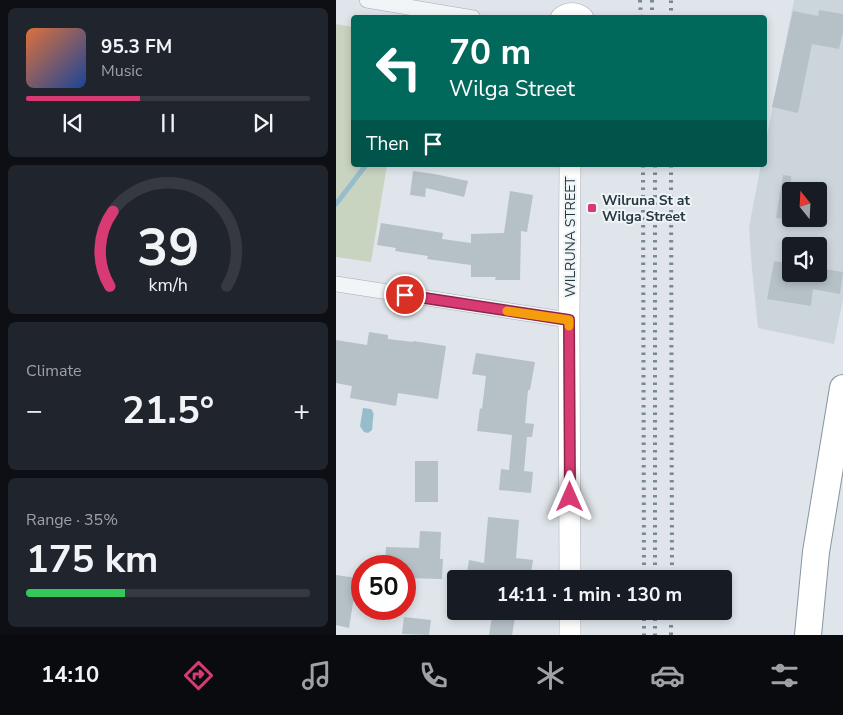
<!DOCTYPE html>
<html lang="en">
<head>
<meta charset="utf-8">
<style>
  :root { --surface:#171b24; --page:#20242c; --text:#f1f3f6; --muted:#9ea1a6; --line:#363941; --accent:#d83b74 }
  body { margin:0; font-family:"Nunito Sans",sans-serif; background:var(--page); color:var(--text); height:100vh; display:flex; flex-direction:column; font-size:19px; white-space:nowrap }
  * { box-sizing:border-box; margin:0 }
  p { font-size:16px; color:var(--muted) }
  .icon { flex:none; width:28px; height:28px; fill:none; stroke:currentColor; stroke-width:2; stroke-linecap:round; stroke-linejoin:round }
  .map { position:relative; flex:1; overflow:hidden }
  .drawer { display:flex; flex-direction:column; gap:8px; padding:8px; background:#0d0f14; width:336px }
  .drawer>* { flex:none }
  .hud { position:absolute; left:15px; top:15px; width:416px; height:152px; border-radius:5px; box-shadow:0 2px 8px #0003; background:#00695c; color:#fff; overflow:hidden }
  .needle { width:32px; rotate:342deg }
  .controls { position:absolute; left:446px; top:182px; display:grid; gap:10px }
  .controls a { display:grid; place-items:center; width:45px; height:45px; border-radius:5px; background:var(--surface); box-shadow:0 2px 8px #0003; font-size:25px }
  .speed { position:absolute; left:15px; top:555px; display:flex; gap:10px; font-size:25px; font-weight:700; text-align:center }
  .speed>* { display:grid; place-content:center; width:65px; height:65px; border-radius:50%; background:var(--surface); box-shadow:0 2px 8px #0003; line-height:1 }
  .speed .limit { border:8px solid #d22; background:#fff; color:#111 }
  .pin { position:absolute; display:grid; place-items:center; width:42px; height:42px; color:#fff; margin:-21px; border:2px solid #fff; border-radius:50%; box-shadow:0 1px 5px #0007 }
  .me { position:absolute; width:55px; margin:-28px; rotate:0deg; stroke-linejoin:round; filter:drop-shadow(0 0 4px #0008) }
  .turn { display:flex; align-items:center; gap:18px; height:105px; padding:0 15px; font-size:22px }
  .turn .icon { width:65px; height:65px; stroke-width:2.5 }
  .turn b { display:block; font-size:35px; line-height:42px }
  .then { display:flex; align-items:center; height:48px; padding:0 15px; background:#0003; gap:10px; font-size:19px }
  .big { font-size:38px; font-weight:700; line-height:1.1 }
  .drawer .widget { flex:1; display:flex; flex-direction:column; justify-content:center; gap:8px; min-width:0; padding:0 18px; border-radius:8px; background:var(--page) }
  .drawer .dial { align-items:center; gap:0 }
  .dial svg { height:130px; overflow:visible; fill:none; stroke:var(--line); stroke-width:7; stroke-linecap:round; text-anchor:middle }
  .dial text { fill:var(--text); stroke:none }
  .song { display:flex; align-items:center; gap:15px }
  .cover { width:60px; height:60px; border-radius:8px; background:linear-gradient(135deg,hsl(20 70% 55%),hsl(220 70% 35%)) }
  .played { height:5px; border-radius:2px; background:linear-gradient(90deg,var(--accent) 40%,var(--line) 40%) }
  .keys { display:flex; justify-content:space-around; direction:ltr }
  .heat { display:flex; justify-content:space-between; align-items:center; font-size:28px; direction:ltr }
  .charge { height:8px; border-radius:4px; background:linear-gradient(90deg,#34c759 35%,var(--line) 0) }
  .trip { position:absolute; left:111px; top:570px; width:285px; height:50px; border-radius:5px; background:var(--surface); box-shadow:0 2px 8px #0003; font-weight:700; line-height:50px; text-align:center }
  .menu { display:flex; height:80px; justify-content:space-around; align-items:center; background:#090b0e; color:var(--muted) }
  .menu .icon { width:35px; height:35px }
  .menu .on { color:var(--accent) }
  .menu b { font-size:22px; color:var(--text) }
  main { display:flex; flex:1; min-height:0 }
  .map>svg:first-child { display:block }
</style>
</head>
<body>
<main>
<section class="drawer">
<div class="widget">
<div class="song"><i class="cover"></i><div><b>95.3 FM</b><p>Music</p></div></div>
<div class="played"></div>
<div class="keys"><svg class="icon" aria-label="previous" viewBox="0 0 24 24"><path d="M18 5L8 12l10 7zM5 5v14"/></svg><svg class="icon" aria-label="pause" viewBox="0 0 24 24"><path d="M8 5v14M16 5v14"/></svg><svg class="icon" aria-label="next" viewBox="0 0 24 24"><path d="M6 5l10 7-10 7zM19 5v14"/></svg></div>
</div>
<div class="widget dial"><svg viewBox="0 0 100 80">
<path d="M14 69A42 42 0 1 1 86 69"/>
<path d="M14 69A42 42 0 0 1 16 23" stroke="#d83b74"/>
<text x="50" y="56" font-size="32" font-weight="700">39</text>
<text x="50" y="72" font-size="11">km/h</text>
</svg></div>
<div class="widget"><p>Climate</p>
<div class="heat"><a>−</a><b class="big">21.5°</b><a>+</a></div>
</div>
<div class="widget"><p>Range · 35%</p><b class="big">175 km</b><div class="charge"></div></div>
</section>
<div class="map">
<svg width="507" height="635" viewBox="0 0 507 635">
  <rect width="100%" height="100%" fill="#dfe5ea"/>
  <path fill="#cdd5dc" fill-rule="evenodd" d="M458 0H507V299L498 344 422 328 416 269 413 227 425 165H429V146ZM455 191H482V219H455ZM455 246H482V274H455Z"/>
  <path fill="#c9d4c0" d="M0 24 17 27 18 165H51L35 262 0 257Z"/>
  <path fill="#97bccc" d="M27 408 35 409C39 414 37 415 37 420 36 424 37 426 36 430L32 433 28 432 24 426Z"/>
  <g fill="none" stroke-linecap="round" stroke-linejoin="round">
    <path stroke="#97bccc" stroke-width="5" d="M0 204 30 165"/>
  </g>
  <g fill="#b6c0c7">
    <path d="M483 10 507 14V32L503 49 476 44 462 113 436 107 457 11 482 16Z"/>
    <path d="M77 171 98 174 132 181 128 197 90 188 89 197 74 195Z"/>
    <path d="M447 175 455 176V220L440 218Z"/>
    <path d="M174 191 197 195 191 232 185 231 184 280H159L160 277H135V265L91 259 92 256 59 251 60 248 41 245 45 223 107 233 106 239 135 243V234L168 233Z"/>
    <path d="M438 261 455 264V274H482V268L507 272 504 294 477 289 475 306 431 299Z"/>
    <path d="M33 332 52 335V339L77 342V341L110 346 102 399 62 393 60 406 14 398 16 386 0 383V340L31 345Z"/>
    <path d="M140 353 199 362 194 390H192L189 423 198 424 196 437H191L188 471 197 472 195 493 163 490 165 469 173 470 176 435 141 431 144 408 146 409 150 376 136 374Z"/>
    <rect x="79" y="461" width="23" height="41"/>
    <path d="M152 517 183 520 180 558 197 560 194 579H130L133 560 148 563Z"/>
    <path d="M84 531 105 532 104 559H107L106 579 69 578V566H49L50 547 83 548Z"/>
    <path d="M0 575 21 578 13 628 0 625Z"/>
    <path d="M157 611H180L176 635H153Z"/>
    <path d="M68 617 95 620 93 635 66 634Z"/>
  </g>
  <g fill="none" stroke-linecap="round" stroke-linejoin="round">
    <g stroke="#a4adb4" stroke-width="16">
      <g id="minor">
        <path d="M31 0 137 18"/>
        <path d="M0 284 233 320"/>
      </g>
    </g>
    <g stroke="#a4adb4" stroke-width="22">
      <g id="secondary">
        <path d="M225 18C232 12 240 12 247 18"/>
        <path d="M234 579 233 320 234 165"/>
        <path d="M234 611V635"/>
      </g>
    </g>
    <g stroke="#8596a1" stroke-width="28">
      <path id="motorway" d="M472 635 480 552 507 388"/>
    </g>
    <use href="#minor" stroke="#f2f5f7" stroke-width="15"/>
    <use href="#secondary" stroke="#fff" stroke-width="21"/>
    <use href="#motorway" stroke="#fff" stroke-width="26"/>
    <g stroke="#778994" stroke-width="4" stroke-dasharray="2.5 5" stroke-linecap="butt">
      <path d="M304 0 305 18"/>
      <path d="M316 0V18"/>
      <path d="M335 18V0"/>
      <path d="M307 165 308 579"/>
      <path d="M319 165V579"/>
      <path d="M335 165 336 579"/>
      <path d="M308 611V635"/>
      <path d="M319 611V635"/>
      <path d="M335 635V611"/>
    </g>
  </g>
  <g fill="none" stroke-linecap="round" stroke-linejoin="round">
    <g stroke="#8c264b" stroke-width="12">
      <path id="route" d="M69 295 233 320 234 497"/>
    </g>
    <use href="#route" stroke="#d83b74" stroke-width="9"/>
    <path stroke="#f59e0b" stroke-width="9" d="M171 311 233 320V326"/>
  </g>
  <rect fill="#d83b74" stroke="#eff4f7" stroke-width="2" x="251" y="203" width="10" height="10" rx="2.5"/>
  <g text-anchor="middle" stroke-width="4" stroke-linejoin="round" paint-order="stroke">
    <g font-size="14" font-weight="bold" fill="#273742" stroke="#eff4f7" text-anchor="start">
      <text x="266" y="205">Wilruna St at<tspan x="266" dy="16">Wilga Street</tspan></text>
    </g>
    <g font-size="14" fill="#273742" stroke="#eff4f7">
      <text transform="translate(234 237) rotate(-90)" y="5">WILRUNA STREET</text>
    </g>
  </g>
</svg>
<div class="controls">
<a><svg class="needle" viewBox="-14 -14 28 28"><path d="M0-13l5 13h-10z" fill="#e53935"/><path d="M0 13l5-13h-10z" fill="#9ea1a6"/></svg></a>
<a><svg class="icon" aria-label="sound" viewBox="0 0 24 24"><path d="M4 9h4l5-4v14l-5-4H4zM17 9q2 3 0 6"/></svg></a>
</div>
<div class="speed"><div class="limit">50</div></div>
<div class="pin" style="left:69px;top:295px;background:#d93025"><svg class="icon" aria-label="arrive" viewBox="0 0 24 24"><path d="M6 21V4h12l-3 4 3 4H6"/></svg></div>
<svg class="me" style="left:234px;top:497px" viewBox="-20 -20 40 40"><path d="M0-17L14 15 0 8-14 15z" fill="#d83b74" stroke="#fff" stroke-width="4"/></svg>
<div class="trip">14:11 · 1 min · 130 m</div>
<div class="hud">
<div class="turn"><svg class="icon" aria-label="left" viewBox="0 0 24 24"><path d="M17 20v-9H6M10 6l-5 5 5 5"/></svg><div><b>70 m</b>Wilga Street</div></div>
<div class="then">Then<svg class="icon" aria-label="arrive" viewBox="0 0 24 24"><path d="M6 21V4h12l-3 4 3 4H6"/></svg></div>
</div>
</div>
</main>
<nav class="menu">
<b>14:10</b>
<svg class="icon on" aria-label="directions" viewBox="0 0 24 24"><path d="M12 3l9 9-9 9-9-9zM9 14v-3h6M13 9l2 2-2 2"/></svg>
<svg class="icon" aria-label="music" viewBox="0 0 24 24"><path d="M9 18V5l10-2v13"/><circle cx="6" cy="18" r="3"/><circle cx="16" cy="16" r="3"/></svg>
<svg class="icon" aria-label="phone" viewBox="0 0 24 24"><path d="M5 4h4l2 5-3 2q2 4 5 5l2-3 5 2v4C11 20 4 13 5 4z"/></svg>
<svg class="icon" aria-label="climate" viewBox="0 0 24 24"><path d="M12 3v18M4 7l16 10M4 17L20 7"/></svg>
<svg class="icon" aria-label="car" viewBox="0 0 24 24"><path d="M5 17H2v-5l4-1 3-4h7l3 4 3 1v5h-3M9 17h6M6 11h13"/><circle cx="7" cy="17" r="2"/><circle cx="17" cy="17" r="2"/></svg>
<svg class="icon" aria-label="filters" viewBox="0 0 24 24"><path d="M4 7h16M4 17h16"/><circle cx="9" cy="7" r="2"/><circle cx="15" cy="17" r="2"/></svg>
</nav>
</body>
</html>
